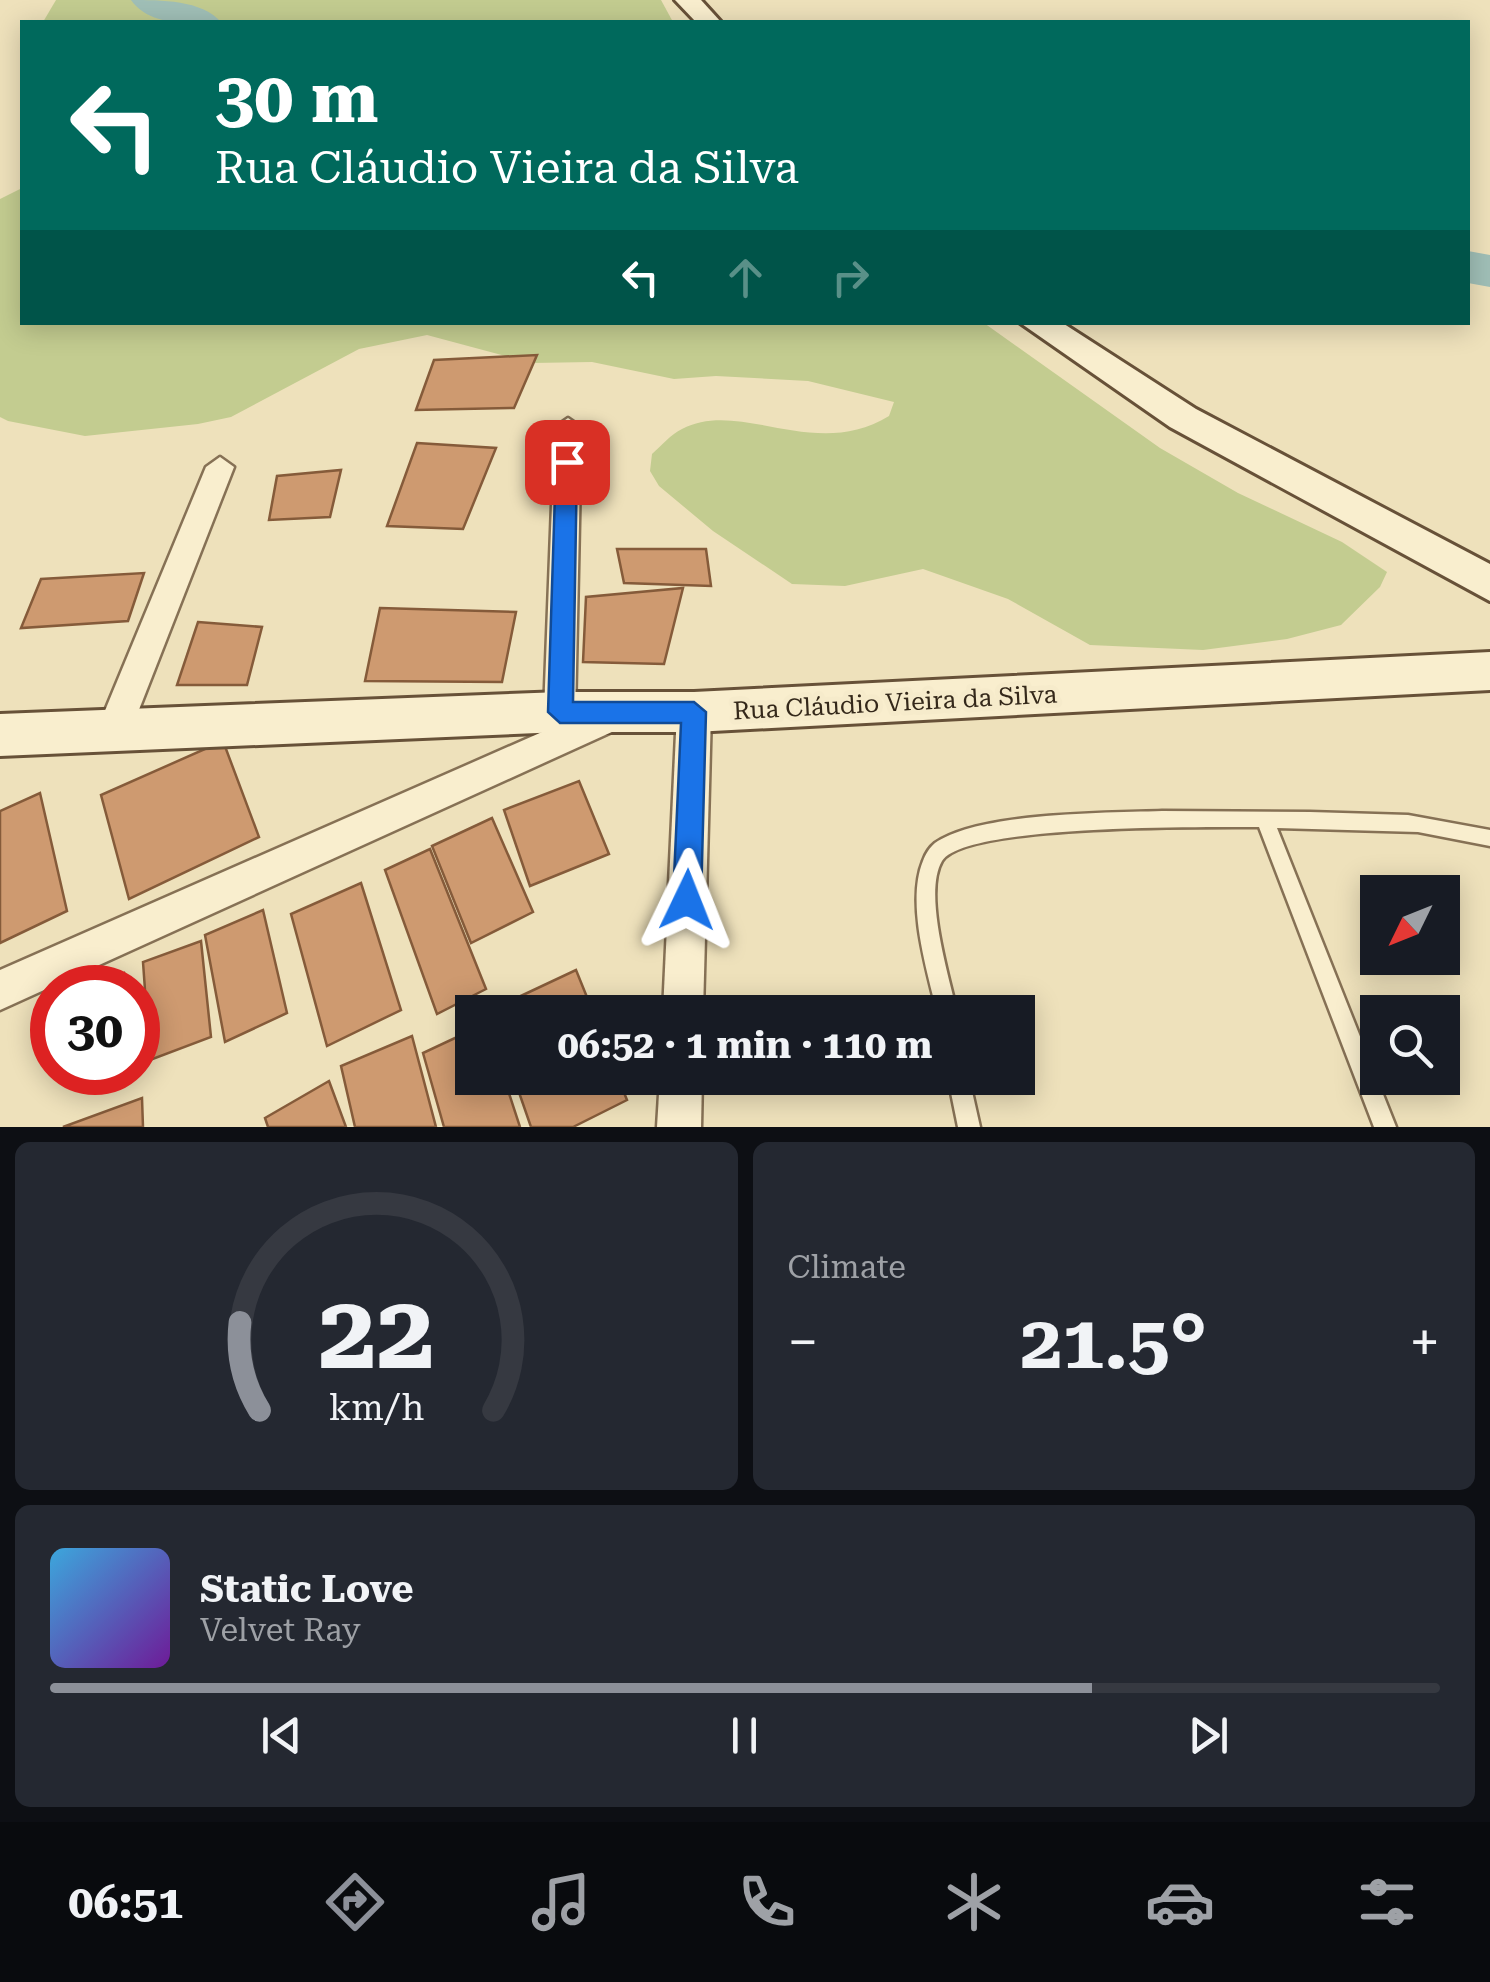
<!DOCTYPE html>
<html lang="en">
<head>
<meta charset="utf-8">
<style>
  :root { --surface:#171b24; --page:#242831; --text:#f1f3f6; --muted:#9ea1a6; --line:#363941; --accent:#8c9099 }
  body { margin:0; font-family:"Roboto Serif",serif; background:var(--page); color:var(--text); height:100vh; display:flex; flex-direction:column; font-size:38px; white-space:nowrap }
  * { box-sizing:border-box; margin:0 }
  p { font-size:32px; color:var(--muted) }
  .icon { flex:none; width:55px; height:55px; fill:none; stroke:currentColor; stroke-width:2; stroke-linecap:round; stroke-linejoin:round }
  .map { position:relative; height:1127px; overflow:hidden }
  .details { display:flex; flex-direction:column; gap:15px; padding:15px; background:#0d0f14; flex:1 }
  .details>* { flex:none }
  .top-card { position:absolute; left:20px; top:20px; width:1450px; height:305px; border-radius:0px; box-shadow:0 5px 25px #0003; background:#00695c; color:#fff; overflow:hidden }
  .needle { width:65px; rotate:227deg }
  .tools { position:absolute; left:1360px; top:875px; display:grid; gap:20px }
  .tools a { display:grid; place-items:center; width:100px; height:100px; border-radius:0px; background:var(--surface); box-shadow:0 5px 25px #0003; font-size:50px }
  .speed { position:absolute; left:30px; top:965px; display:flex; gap:20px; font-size:50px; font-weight:700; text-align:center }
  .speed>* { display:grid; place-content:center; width:130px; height:130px; border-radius:50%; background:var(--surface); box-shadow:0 5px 25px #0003; line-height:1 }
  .speed .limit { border:15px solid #d22; background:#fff; color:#111 }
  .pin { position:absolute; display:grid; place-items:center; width:85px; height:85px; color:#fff; margin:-42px; border-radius:20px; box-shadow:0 5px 15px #0006 }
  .me { position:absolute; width:110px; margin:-55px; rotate:2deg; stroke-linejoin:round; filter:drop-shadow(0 0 8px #0008) }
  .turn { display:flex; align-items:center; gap:35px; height:210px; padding:0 30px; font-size:45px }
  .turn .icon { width:130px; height:130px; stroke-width:2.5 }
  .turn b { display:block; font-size:70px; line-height:85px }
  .lanes { display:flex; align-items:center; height:95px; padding:0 30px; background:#0003; justify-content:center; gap:50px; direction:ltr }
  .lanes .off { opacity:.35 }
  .big { font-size:75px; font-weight:700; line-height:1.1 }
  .details .card { flex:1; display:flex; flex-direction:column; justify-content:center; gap:15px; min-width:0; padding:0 35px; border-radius:15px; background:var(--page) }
  .details .dial { align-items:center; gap:0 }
  .dial svg { height:260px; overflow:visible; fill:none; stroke:var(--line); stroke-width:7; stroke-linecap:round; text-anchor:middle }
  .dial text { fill:var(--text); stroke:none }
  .song { display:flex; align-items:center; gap:30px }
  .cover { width:120px; height:120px; border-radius:15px; background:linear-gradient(135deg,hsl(200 70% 55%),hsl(280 70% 35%)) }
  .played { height:10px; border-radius:5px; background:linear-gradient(90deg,var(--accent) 75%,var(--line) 75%) }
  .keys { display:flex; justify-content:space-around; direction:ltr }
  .heat { display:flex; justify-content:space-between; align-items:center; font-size:55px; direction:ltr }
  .details .tiles { flex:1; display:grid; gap:15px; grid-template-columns:1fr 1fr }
  .card:last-child { grid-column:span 2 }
  .trip { position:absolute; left:455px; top:995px; width:580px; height:100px; border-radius:0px; background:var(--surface); box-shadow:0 5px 25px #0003; font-weight:700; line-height:100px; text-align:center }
  .dock { display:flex; height:160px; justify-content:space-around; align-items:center; background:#090b0e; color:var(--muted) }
  .dock .icon { width:70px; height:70px }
  .dock .selected { color:var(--accent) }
  .dock b { font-size:45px; color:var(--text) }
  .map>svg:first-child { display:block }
</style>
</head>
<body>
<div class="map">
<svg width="1490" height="1127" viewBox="0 0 1490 1127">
  <rect width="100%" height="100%" fill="#eee1bb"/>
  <g fill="#c3cc90">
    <path d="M56 0H661L673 22H43Z"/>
    <path d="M22 188V322L984 323 1160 448 1238 493 1342 542 1387 572 1380 587 1341 625 1287 639 1203 650 1090 645 1008 599 923 569 845 586 792 584 713 531 659 486 650 471 652 454C661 446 671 434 682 429 740 398 814 462 889 416L894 402 808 381 716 376 674 379 592 362 532 363 427 335 359 349 231 417 198 424 85 436 8 421 0 417V199Z"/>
  </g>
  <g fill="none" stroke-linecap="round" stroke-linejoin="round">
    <g fill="#a0bfb7" fill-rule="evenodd">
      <path d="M131 0C161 0 202 0 221 22 192 24 150 27 131 0Z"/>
      <path d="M1468 251 1490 255V287L1468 283Z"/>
    </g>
  </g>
  <g fill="#ce9a70" stroke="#855b3a" stroke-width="2.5">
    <path d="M537 355 514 408 416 410 434 360Z"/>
    <path d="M417 443 496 448 463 529 387 526Z"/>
    <path d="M341 470 330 517 269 520 277 476Z"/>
    <path d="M617 549H706L711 586 624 583Z"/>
    <path d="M144 573 128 621 21 628 41 579Z"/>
    <path d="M683 588 664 664 583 662 586 597Z"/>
    <path d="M380 608 516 612 502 682 365 681Z"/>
    <path d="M198 622 262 627 247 685H177Z"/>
    <path d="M223 741 259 837 129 899 101 795Z"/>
    <path d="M579 781 609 854 530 886 504 810Z"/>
    <path d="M40 793 67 911 0 943V811Z"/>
    <path d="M492 818 533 912 471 943 432 846Z"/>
    <path d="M430 849 486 989 437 1014 385 870Z"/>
    <path d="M361 883 401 1010 327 1046 291 914Z"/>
    <path d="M263 910 287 1013 225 1042 205 935Z"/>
    <path d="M201 941 211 1037 150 1060 143 962Z"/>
    <path d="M576 970 593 1012H492L491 1010Z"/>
    <path d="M124 973 126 988H87Z"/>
    <path d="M472 1030V1078H504L520 1127H444L423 1053Z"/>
    <path d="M412 1036 436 1127H355L341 1066Z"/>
    <path d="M514 1078H618L627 1100 573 1127H531Z"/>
    <path d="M329 1081 346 1127H268L265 1118Z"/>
    <path d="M142 1098 143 1127H63Z"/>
  </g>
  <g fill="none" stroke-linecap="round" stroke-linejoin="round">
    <g stroke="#867155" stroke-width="5">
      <g id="lane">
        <path d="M1162 811 1310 812 1408 815 1490 830V846L1418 832 1277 828 1396 1127H1374L1259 827C1210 827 965 824 942 861 923 893 949 977 957 1012H937C927 970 906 903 923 861 925 855 930 847 935 843 979 812 1107 813 1162 811Z"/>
        <path d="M948 1078H969L980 1127H958Z"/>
      </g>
    </g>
    <g stroke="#867155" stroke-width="5">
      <g id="street">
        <path d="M568 418 581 427 575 717 613 702 625 706 630 716 625 726 0 1010V970L558 725 549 722 544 712 555 427Z"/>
        <path d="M220 457 234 467 131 730 126 740 114 744 102 740 97 730 206 467Z"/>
        <path d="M694 698 706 702 711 712 703 1012H663L677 712 682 702Z"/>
        <path d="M660 1078H702L701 1127H657Z"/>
      </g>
    </g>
    <g stroke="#675138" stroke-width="6">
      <g id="secondary">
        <path d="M675 0H701L721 22H696Z"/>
        <path d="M1019 322H1061L1196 409 1490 564V601L1170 427Z"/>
        <path d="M1490 652V690L694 732H561L0 756V714L561 692H694Z"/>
      </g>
    </g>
    <use href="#lane" fill="#f9eece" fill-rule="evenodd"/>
    <use href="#street" fill="#f9eece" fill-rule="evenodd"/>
    <use href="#secondary" fill="#f9eece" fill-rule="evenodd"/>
  </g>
  <path fill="#1a73e8" stroke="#114b97" stroke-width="2.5" d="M567 455 577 462 573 702H694L706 712 701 900 697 910 687 914 677 910 673 900 681 723H560L548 712 556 462Z"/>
  <g text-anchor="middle" stroke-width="10" stroke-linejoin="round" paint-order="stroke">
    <g font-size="25" fill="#34281a" stroke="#f6ebcb">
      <text transform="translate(895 702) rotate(-3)" y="9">Rua Cláudio Vieira da Silva</text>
    </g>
  </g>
</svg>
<div class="tools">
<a><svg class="needle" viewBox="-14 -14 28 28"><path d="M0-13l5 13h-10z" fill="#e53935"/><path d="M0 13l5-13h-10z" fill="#9ea1a6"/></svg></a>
<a><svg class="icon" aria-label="search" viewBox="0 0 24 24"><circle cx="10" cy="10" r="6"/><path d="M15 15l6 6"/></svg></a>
</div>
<div class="speed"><div class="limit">30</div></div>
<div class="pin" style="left:567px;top:462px;background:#d93025"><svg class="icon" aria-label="arrive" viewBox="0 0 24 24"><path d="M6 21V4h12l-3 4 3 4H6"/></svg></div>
<svg class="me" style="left:687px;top:900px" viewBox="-20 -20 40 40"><path d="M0-17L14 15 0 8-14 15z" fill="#1a73e8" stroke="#fff" stroke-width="4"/></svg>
<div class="trip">06:52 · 1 min · 110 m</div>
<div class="top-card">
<div class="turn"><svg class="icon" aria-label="left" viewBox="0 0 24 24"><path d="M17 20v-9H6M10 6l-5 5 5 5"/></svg><div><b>30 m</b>Rua Cláudio Vieira da Silva</div></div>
<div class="lanes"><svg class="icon" aria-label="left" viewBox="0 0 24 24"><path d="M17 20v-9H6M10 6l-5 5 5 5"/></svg><svg class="icon off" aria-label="ahead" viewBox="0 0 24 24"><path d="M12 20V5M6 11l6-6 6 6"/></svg><svg class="icon off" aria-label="right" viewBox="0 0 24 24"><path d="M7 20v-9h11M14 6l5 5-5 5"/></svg></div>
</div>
</div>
<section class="details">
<div class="tiles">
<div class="card dial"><svg viewBox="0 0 100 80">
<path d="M14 69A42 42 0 1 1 86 69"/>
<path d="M14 69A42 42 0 0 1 8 42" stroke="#8c9099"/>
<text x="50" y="56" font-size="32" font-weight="700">22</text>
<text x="50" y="72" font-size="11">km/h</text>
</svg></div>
<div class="card"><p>Climate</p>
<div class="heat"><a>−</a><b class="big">21.5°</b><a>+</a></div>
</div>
<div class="card">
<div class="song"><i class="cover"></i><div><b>Static Love</b><p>Velvet Ray</p></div></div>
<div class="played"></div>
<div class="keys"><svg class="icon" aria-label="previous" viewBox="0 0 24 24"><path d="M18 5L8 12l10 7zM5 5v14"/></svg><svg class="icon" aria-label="pause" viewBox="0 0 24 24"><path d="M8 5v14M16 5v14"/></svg><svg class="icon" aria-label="next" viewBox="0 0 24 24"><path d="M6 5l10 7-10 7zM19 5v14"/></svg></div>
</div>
</div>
</section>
<nav class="dock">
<b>06:51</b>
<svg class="icon selected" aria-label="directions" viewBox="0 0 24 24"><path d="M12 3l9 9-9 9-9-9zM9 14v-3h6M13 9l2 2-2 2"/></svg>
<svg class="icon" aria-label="music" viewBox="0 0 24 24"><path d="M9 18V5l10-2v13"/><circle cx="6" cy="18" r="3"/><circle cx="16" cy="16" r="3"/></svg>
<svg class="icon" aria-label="phone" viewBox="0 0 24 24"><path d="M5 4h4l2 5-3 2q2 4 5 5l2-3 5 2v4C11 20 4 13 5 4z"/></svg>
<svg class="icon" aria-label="climate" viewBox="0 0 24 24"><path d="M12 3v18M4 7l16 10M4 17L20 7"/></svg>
<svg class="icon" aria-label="car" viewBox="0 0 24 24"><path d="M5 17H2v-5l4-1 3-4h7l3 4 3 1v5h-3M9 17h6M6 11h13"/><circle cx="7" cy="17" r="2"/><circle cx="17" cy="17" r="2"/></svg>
<svg class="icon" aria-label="filters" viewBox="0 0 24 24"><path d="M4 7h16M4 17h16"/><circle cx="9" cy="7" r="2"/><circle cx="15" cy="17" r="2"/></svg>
</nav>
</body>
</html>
